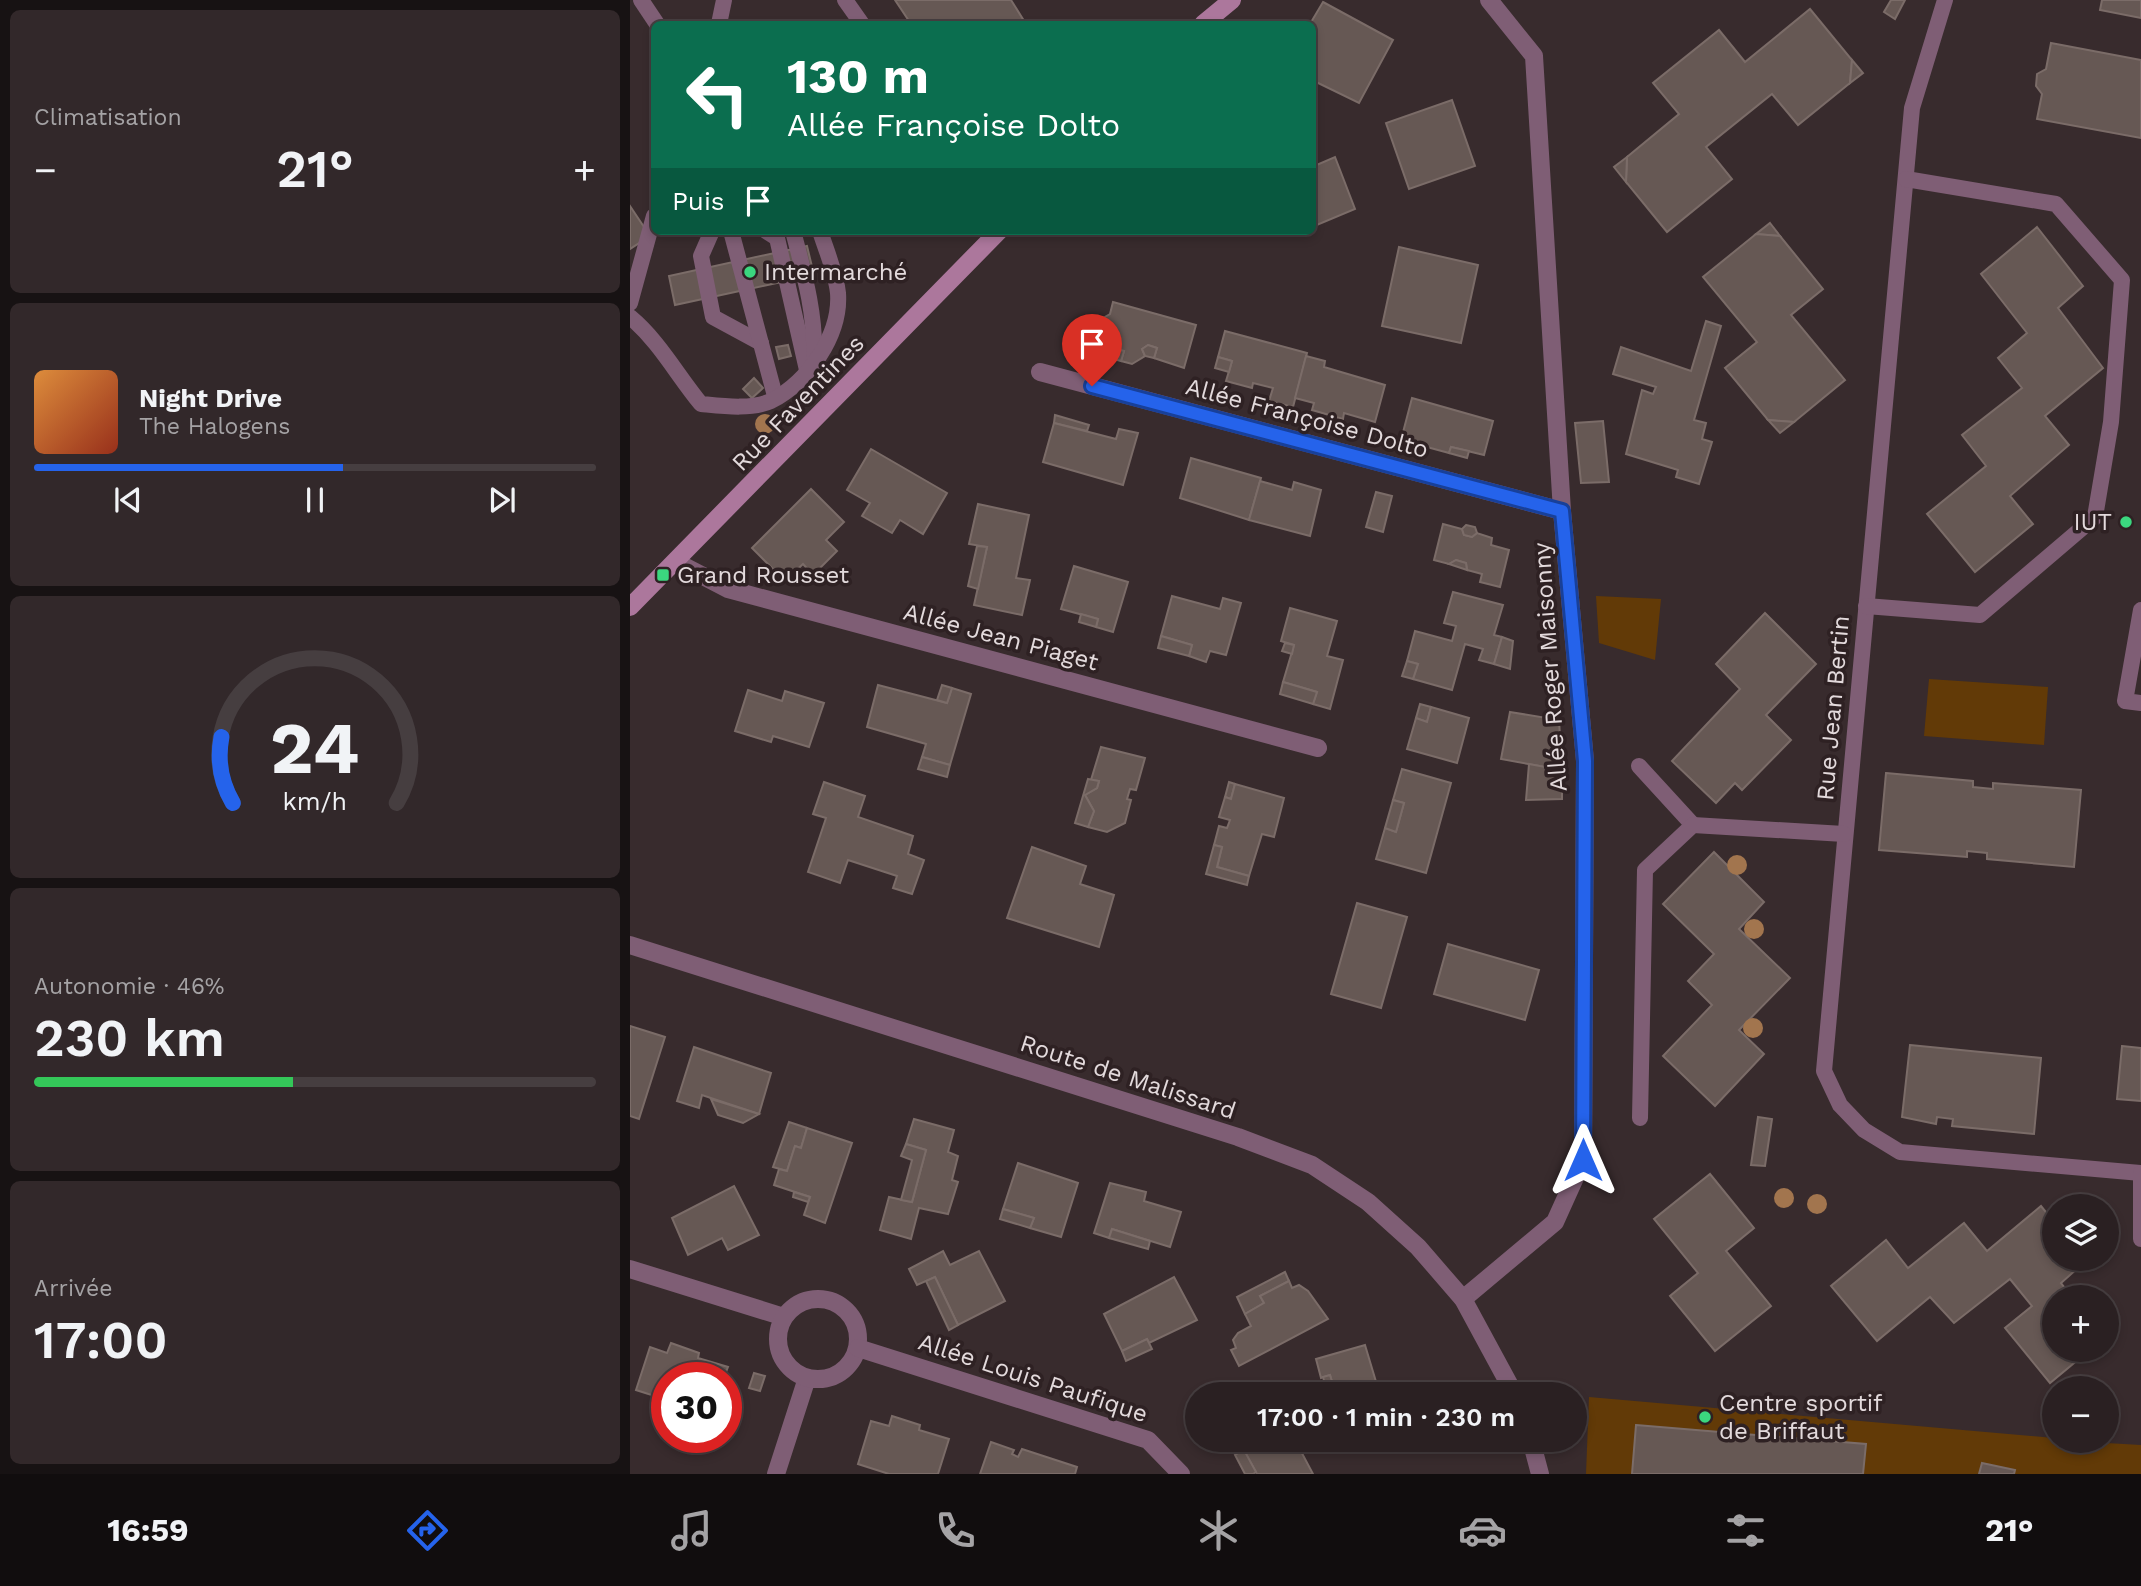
<!DOCTYPE html>
<html lang="fr">
<head>
<meta charset="utf-8">
<style>
  :root { --surface:#2a2022; --page:#32282a; --text:#f1f3f6; --muted:#a5a3a5; --line:#463e40; --accent:#2563eb }
  body { margin:0; font-family:"Work Sans",sans-serif; background:var(--page); color:var(--text); height:100vh; display:flex; flex-direction:column; font-size:26px; white-space:nowrap }
  * { box-sizing:border-box; margin:0 }
  p { font-size:23px; color:var(--muted) }
  .icon { flex:none; width:38px; height:38px; fill:none; stroke:currentColor; stroke-width:2; stroke-linecap:round; stroke-linejoin:round }
  .map { position:relative; flex:1; overflow:hidden }
  .details { display:flex; flex-direction:column; gap:10px; padding:10px; background:#171213; width:630px }
  .details>* { flex:none }
  .top-card { position:absolute; left:21px; top:21px; width:665px; height:214px; border-radius:10px; box-shadow:0 4px 10px #0003,0 0 0 2px var(--line); background:#0b6e4f; color:#fff; overflow:hidden }
  .buttons { position:absolute; left:1412px; top:1194px; display:grid; gap:14px }
  .buttons a { display:grid; place-items:center; width:77px; height:77px; border-radius:50%; background:var(--surface); box-shadow:0 4px 10px #0003,0 0 0 2px var(--line); font-size:35px }
  .speed { position:absolute; left:21px; top:1362px; display:flex; gap:14px; font-size:35px; font-weight:700; text-align:center }
  .speed>* { display:grid; place-content:center; width:91px; height:91px; border-radius:50%; background:var(--surface); box-shadow:0 4px 10px #0003,0 0 0 2px var(--line); line-height:1 }
  .speed .limit { border:10px solid #d22; background:#fff; color:#111 }
  .pin { position:absolute; display:grid; place-items:center; width:60px; height:60px; color:#fff; margin:-72px -30px; border-radius:50% 50% 50% 0; rotate:-45deg; box-shadow:0 0 7px #0007 }
  .pin .icon { rotate:45deg }
  .me { position:absolute; width:77px; margin:-38px; rotate:0deg; stroke-linejoin:round; filter:drop-shadow(0 0 5px #0008) }
  .turn { display:flex; align-items:center; gap:24px; height:147px; padding:0 21px; font-size:32px }
  .turn .icon { width:91px; height:91px; stroke-width:2.5 }
  .turn b { display:block; font-size:49px; line-height:60px }
  .then { display:flex; align-items:center; height:66px; padding:0 21px; background:#0003; gap:14px; font-size:26px }
  .big { font-size:52px; font-weight:600; line-height:1.1 }
  .details .card { flex:1; display:flex; flex-direction:column; justify-content:center; gap:10px; min-width:0; padding:0 24px; border-radius:10px; background:var(--page) }
  .details .dial { align-items:center; gap:0 }
  .dial svg { height:182px; overflow:visible; fill:none; stroke:var(--line); stroke-width:7; stroke-linecap:round; text-anchor:middle }
  .dial text { fill:var(--text); stroke:none }
  .song { display:flex; align-items:center; gap:21px }
  .cover { width:84px; height:84px; border-radius:10px; background:linear-gradient(135deg,hsl(30 70% 55%),hsl(10 70% 35%)) }
  .played { height:7px; border-radius:4px; background:linear-gradient(90deg,var(--accent) 55%,var(--line) 55%) }
  .keys { display:flex; justify-content:space-around; direction:ltr }
  .heat { display:flex; justify-content:space-between; align-items:center; font-size:38px; direction:ltr }
  .charge { height:10px; border-radius:5px; background:linear-gradient(90deg,#34c759 46%,var(--line) 0) }
  .trip { position:absolute; left:555px; top:1382px; width:402px; height:70px; border-radius:35px; background:var(--surface); box-shadow:0 4px 10px #0003,0 0 0 2px var(--line); font-weight:600; line-height:70px; text-align:center }
  .menu { display:flex; height:112px; justify-content:space-around; align-items:center; background:#110d0e; color:var(--muted) }
  .menu .icon { width:49px; height:49px }
  .menu .on { color:var(--accent) }
  .menu b { font-size:32px; color:var(--text) }
  main { display:flex; flex:1; min-height:0 }
  .map>svg:first-child { display:block }
</style>
</head>
<body>
<main>
<section class="details">
<div class="card"><p>Climatisation</p>
<div class="heat"><a>−</a><b class="big">21°</b><a>+</a></div>
</div>
<div class="card">
<div class="song"><i class="cover"></i><div><b>Night Drive</b><p>The Halogens</p></div></div>
<div class="played"></div>
<div class="keys"><svg class="icon" aria-label="previous" viewBox="0 0 24 24"><path d="M18 5L8 12l10 7zM5 5v14"/></svg><svg class="icon" aria-label="pause" viewBox="0 0 24 24"><path d="M8 5v14M16 5v14"/></svg><svg class="icon" aria-label="next" viewBox="0 0 24 24"><path d="M6 5l10 7-10 7zM19 5v14"/></svg></div>
</div>
<div class="card dial"><svg viewBox="0 0 100 80">
<path d="M14 69A42 42 0 1 1 86 69"/>
<path d="M14 69A42 42 0 0 1 9 40" stroke="#2563eb"/>
<text x="50" y="56" font-size="32" font-weight="700">24</text>
<text x="50" y="72" font-size="11">km/h</text>
</svg></div>
<div class="card"><p>Autonomie · 46%</p><b class="big">230 km</b><div class="charge"></div></div>
<div class="card"><p>Arrivée</p><b class="big">17:00</b></div>
</section>
<div class="map">
<svg width="1511" height="1474" viewBox="0 0 1511 1474">
  <rect width="100%" height="100%" fill="#382b2d"/>
  <g fill="#623a07">
    <path d="M966 596 1031 599 1025 660 969 643Z"/>
    <path d="M1299 679 1418 687 1414 745 1294 736Z"/>
    <path d="M959 1397 1424 1438V1440L1511 1445V1474H956Z"/>
  </g>
  <g fill="#665854" stroke="#7b6c68" stroke-width="2">
    <path d="M265 0H381L396 24H281Z"/>
    <path d="M1261 0H1275L1265 19 1254 12Z"/>
    <path d="M1472 0H1511V18L1470 10Z"/>
    <path d="M693 2 763 40 729 103 682 80 680 24Z"/>
    <path d="M1180 9 1222 60 1220 83 1168 125 1142 94 1076 147 1102 179 1037 232 996 182 997 157 1049 114 1023 83 1089 30 1115 62Z"/>
    <path d="M1421 43 1511 60V138L1407 119 1412 94 1406 86 1407 74 1416 69Z"/>
    <path d="M1222 60 1233 73 1220 83Z"/>
    <path d="M822 100 845 166 779 189 756 123Z"/>
    <path d="M705 157 725 209 682 227V167Z"/>
    <path d="M997 157 996 182 984 167Z"/>
    <path d="M0 206 20 236 0 249Z"/>
    <path d="M1140 223 1150 236 1126 234Z"/>
    <path d="M1407 227 1453 286 1428 308 1473 368 1415 416 1439 445 1380 496 1403 524 1345 572 1297 514 1356 466 1332 435 1392 388 1368 358 1397 333 1351 274Z"/>
    <path d="M1126 234 1150 236 1193 289 1161 315 1215 380 1164 422 1138 420 1095 368 1127 342 1073 277Z"/>
    <path d="M177 246 184 275 45 305 39 276Z"/>
    <path d="M769 247 848 265 831 343 752 326Z"/>
    <path d="M483 302 566 325 554 368 524 358 527 348 518 345 512 349 515 356 502 364 491 361 494 351 472 346 461 325 480 314Z"/>
    <path d="M1076 321 1091 326 1064 420 1076 423 1072 439 1082 442 1069 484 1046 477 1048 470 996 454 1012 390 1023 394 1026 387 983 374 991 347 1061 371Z"/>
    <path d="M595 331 677 353 663 407 639 401 643 388 623 383 622 388 596 381 602 361 588 357Z"/>
    <path d="M158 345 161 356 149 359 146 347Z"/>
    <path d="M518 345 527 348 524 358 515 356 512 349Z"/>
    <path d="M472 346 494 351 491 361 479 358Z"/>
    <path d="M676 356 695 361 694 367 755 385 745 422 714 413 713 419 682 410 684 403 665 398Z"/>
    <path d="M588 357 602 361 599 372 585 368Z"/>
    <path d="M124 378 133 388 122 398 113 389Z"/>
    <path d="M782 398 863 421 854 455 821 447 819 453 771 440Z"/>
    <path d="M425 415 459 425 457 431 424 423Z"/>
    <path d="M1138 420 1164 422 1150 433Z"/>
    <path d="M973 421 979 482 951 483 945 423Z"/>
    <path d="M424 423 486 439 489 429 508 433 493 485 413 462Z"/>
    <path d="M821 447 839 451 837 458 819 453Z"/>
    <path d="M241 449 317 493 293 534 270 520 262 533 232 516 240 503 217 490Z"/>
    <path d="M561 458 631 478 619 520 550 498Z"/>
    <path d="M630 481 662 490 664 482 691 490 680 536 619 520Z"/>
    <path d="M181 489 214 522 196 540 207 551 183 575 173 564 155 581 122 548Z"/>
    <path d="M746 492 762 496 753 532 736 527Z"/>
    <path d="M348 504 399 515 386 578 400 580 392 615 344 605 357 547 339 544Z"/>
    <path d="M813 524 832 529 834 535 842 537 847 533 862 538 861 545 879 550 870 587 850 582 852 574 837 570 836 563 826 560 819 564 804 560Z"/>
    <path d="M836 525 845 527 847 533 842 537 834 535 832 529Z"/>
    <path d="M347 546 357 547 348 589 338 586Z"/>
    <path d="M826 560 836 563 837 570 819 564Z"/>
    <path d="M444 566 498 582 483 632 466 627 468 619 431 609Z"/>
    <path d="M823 592 873 605 864 635 872 637 864 664 849 660 853 649 835 644 822 690 783 679 788 664 777 661 785 631 822 641 826 626 814 623Z"/>
    <path d="M542 596 590 609 593 598 611 603 596 655 580 651 576 662 559 656 562 645 531 636Z"/>
    <path d="M660 608 707 621 697 656 713 660 700 709 683 704 687 692 653 682 664 645 651 641Z"/>
    <path d="M1135 613 1186 664 1136 715 1161 740 1112 790 1105 783 1086 803 1042 761 1110 689 1086 664Z"/>
    <path d="M451 614 468 619 466 627 449 622Z"/>
    <path d="M531 636 562 645 559 656 528 648Z"/>
    <path d="M872 637 883 641 880 669 864 664Z"/>
    <path d="M655 643 664 645 662 654 652 651Z"/>
    <path d="M777 661 788 664 783 679 772 676Z"/>
    <path d="M653 682 687 692 683 704 650 694Z"/>
    <path d="M248 685 317 703 322 688 341 694 320 765 292 757 296 744 237 727Z"/>
    <path d="M312 685 322 688 317 703 307 700Z"/>
    <path d="M118 690 152 701 155 691 194 703 179 747 143 736 141 742 105 731Z"/>
    <path d="M790 704 801 707 797 722 786 718Z"/>
    <path d="M801 707 839 718 827 763 777 749 786 718 797 722Z"/>
    <path d="M880 712 929 720 932 770 871 759Z"/>
    <path d="M471 747 515 758 506 790 500 789 497 799 501 800 495 823 477 832 458 827 464 811 455 795 467 788 469 781 461 780Z"/>
    <path d="M292 757 320 765 317 777 288 769Z"/>
    <path d="M899 764 932 770V799L896 800Z"/>
    <path d="M772 769 821 783 796 873 746 859 755 828 766 832 774 803 763 800Z"/>
    <path d="M1256 773 1343 781V787L1363 789V783L1451 790 1444 867 1357 859V853L1337 851V857L1249 850Z"/>
    <path d="M458 779 469 781 467 788 455 795 464 811 458 827 445 823Z"/>
    <path d="M194 782 235 796 228 817 283 836 278 854 294 860 282 894 263 888 267 876 218 860 210 883 178 872 196 818 183 814Z"/>
    <path d="M599 782 605 784 601 799 595 797Z"/>
    <path d="M605 784 654 798 644 837 632 834 619 876 587 867 592 847 584 845 589 826 597 828 600 820 589 817 595 797 601 799Z"/>
    <path d="M763 800 774 803 766 832 755 828Z"/>
    <path d="M584 845 592 847 587 867 619 876 617 885 576 874Z"/>
    <path d="M402 847 456 866 450 884 484 895 469 947 377 918Z"/>
    <path d="M1084 852 1134 902 1109 929 1160 978 1109 1030 1134 1054 1085 1106 1033 1056 1082 1005 1058 981 1084 954 1033 904Z"/>
    <path d="M727 903 777 917 751 1008 701 994Z"/>
    <path d="M818 944 909 970 895 1020 804 994Z"/>
    <path d="M0 1026 35 1037 9 1119 0 1116Z"/>
    <path d="M1280 1045 1411 1058 1404 1134 1322 1126 1323 1119 1307 1117 1306 1124 1272 1117Z"/>
    <path d="M1492 1046 1511 1048V1101L1487 1099Z"/>
    <path d="M64 1047 141 1073 129 1114 72 1095 69 1108 47 1101Z"/>
    <path d="M81 1099 129 1114 113 1123 88 1115Z"/>
    <path d="M1128 1117 1142 1119 1135 1166 1121 1165Z"/>
    <path d="M284 1119 324 1130 318 1152 328 1156 322 1180 328 1182 318 1214 289 1208 281 1239 250 1230 259 1197 282 1202 296 1150 276 1144Z"/>
    <path d="M159 1122 177 1128 171 1148 165 1146 157 1171 143 1167Z"/>
    <path d="M177 1128 222 1143 195 1223 174 1215 180 1197 144 1185 149 1169 157 1171 165 1146 171 1148Z"/>
    <path d="M276 1144 296 1150 282 1202 271 1200 282 1160 271 1156Z"/>
    <path d="M388 1163 448 1183 431 1237 400 1228 404 1218 373 1209Z"/>
    <path d="M1080 1174 1124 1228 1096 1251 1141 1306 1085 1351 1040 1296 1068 1273 1024 1219Z"/>
    <path d="M480 1183 516 1192 514 1201 551 1212 540 1247 482 1229 479 1238 464 1233Z"/>
    <path d="M104 1186 129 1235 98 1250 92 1238 58 1255 42 1218Z"/>
    <path d="M164 1192 180 1197 178 1202 163 1197Z"/>
    <path d="M1411 1206 1424 1222V1258L1457 1260 1431 1283 1442 1297H1424V1349H1461L1420 1383 1375 1328 1402 1306 1380 1279 1324 1323 1300 1297 1247 1341 1201 1286 1256 1240 1278 1268 1334 1223 1357 1251Z"/>
    <path d="M373 1209 404 1218 400 1228 370 1219Z"/>
    <path d="M482 1229 520 1241 518 1249 479 1238Z"/>
    <path d="M313 1251 320 1265 349 1251 375 1301 328 1325 305 1277 287 1285 279 1269Z"/>
    <path d="M655 1272 659 1281 630 1296 634 1303 615 1314 607 1297Z"/>
    <path d="M305 1277 328 1325 319 1330 296 1281Z"/>
    <path d="M544 1277 567 1320 519 1343 517 1339 492 1351 474 1314Z"/>
    <path d="M659 1281 662 1288 669 1285 678 1291 698 1319 609 1366 601 1350 606 1348 603 1340 608 1333 621 1326 615 1314 634 1303 630 1296Z"/>
    <path d="M517 1339 522 1349 496 1361 492 1351Z"/>
    <path d="M41 1343 69 1353 68 1358 98 1367 94 1377H37V1400L6 1390 20 1347 37 1353Z"/>
    <path d="M735 1345 750 1395H706L700 1375 691 1378 686 1359Z"/>
    <path d="M124 1373 135 1376 130 1391 119 1388Z"/>
    <path d="M700 1375 706 1395H698L693 1377Z"/>
    <path d="M262 1416 290 1425 289 1430 319 1439 308 1474H259L228 1464 241 1421 259 1426Z"/>
    <path d="M1006 1425 1236 1444 1233 1474H1002Z"/>
    <path d="M608 1440H665L683 1474H627Z"/>
    <path d="M361 1442 384 1450 382 1454 388 1457 392 1449 447 1467 445 1474H350Z"/>
    <path d="M614 1450 626 1472 623 1474H615L605 1455Z"/>
    <path d="M1352 1463 1385 1470 1384 1474H1349Z"/>
  </g>
  <g fill="none" stroke-linecap="round" stroke-linejoin="round">
    <g stroke="#7f5e75" stroke-width="16">
      <path d="M11 0 27 24"/>
      <path d="M215 0 232 24"/>
      <path d="M1315 0 1282 108 1194 1071 1210 1105 1234 1130 1270 1152 1511 1173"/>
      <path d="M89 24 94 0"/>
      <path d="M82 231 71 256 83 317 131 343"/>
      <path d="M101 231 145 396"/>
      <path d="M136 231 147 238 177 370"/>
      <path d="M163 231C174 273 186 315 184 359"/>
      <path d="M0 303 24 216"/>
      <path d="M0 317C29 341 47 375 71 404 92 406 121 410 141 401 178 382 211 335 208 293 206 273 196 250 190 231"/>
      <path d="M1236 606 1350 615 1465 517 1481 422 1492 280 1426 204 1276 179"/>
      <path d="M1511 610 1495 701 1511 703"/>
      <path d="M1009 766 1063 825"/>
      <path d="M1010 1118 1015 870 1063 825 1214 834"/>
      <path d="M1511 1173V1239"/>
    </g>
    <path stroke="#7f5e75" stroke-width="18" d="M146 1474 177 1378"/>
    <g stroke="#7f5e75" stroke-width="18">
      <path d="M410 372 932 511"/>
      <path d="M46 562 98 589 688 748"/>
      <path d="M0 1269 154 1317"/>
      <path d="M833 1299 925 1222 953 1160 955 761 932 511 904 56 859 0"/>
      <circle cx="188" cy="1339" r="40"/>
      <path d="M228 1348 518 1440 551 1474"/>
    </g>
    <g stroke="#7f5e75" stroke-width="18">
      <path d="M0 945 608 1137 682 1165 738 1202 788 1247 833 1299 885 1395"/>
      <path d="M901 1440 910 1474"/>
    </g>
    <g stroke="#ac779c" stroke-width="18">
      <path d="M573 24 602 0"/>
      <path d="M0 607 369 231"/>
    </g>
  </g>
  <g fill="#a2754e">
    <circle cx="135" cy="424" r="10"/>
    <circle cx="1107" cy="865" r="10"/>
    <circle cx="1124" cy="929" r="10"/>
    <circle cx="1123" cy="1028" r="10"/>
    <circle cx="1154" cy="1198" r="10"/>
    <circle cx="1187" cy="1204" r="10"/>
  </g>
  <g fill="none" stroke-linecap="round" stroke-linejoin="round">
    <g stroke="#184099" stroke-width="18">
      <path id="route" d="M462 386 932 511 955 761 953 1160"/>
    </g>
    <use href="#route" stroke="#2563eb" stroke-width="12"/>
  </g>
  <g fill="#3bd77f" stroke="#2e2123" stroke-width="2.5">
    <circle cx="120" cy="272" r="7"/>
    <circle cx="1496" cy="522" r="7"/>
    <rect x="26" y="568" width="14" height="14" rx="3.5"/>
    <circle cx="1075" cy="1417" r="7"/>
  </g>
  <g text-anchor="middle" stroke-width="7" stroke-linejoin="round" paint-order="stroke">
    <g font-size="24" fill="#e3dadc" stroke="#2e2123" text-anchor="start">
      <text x="134" y="280">Intermarché</text>
      <text x="1482" y="530" text-anchor="end">IUT</text>
      <text x="47" y="583">Grand Rousset</text>
      <text x="1089" y="1411">Centre sportif<tspan x="1089" dy="28">de Briffaut</tspan></text>
    </g>
    <g font-size="24" fill="#e3dadc" stroke="#2e2123">
      <text transform="translate(168 403) rotate(-46)" y="8">Rue Faventines</text>
      <text transform="translate(677 418) rotate(15)" y="8">Allée Françoise Dolto</text>
      <text transform="translate(371 637) rotate(15)" y="8">Allée Jean Piaget</text>
      <text transform="translate(920 667) rotate(-94)" y="8">Allée Roger Maisonny</text>
      <text transform="translate(1203 708) rotate(-85)" y="8">Rue Jean Bertin</text>
      <text transform="translate(498 1077) rotate(18)" y="8">Route de Malissard</text>
      <text transform="translate(403 1378) rotate(18)" y="8">Allée Louis Paufique</text>
    </g>
  </g>
</svg>
<div class="buttons">
<a><svg class="icon" aria-label="layers" viewBox="0 0 24 24"><path d="M12 4l9 5-9 5-9-5zM3 14l9 5 9-5"/></svg></a>
<a>+</a>
<a>−</a>
</div>
<div class="speed"><div class="limit">30</div></div>
<div class="pin" style="left:462px;top:386px;background:#d93025"><svg class="icon" aria-label="arrive" viewBox="0 0 24 24"><path d="M6 21V4h12l-3 4 3 4H6"/></svg></div>
<svg class="me" style="left:953px;top:1160px" viewBox="-20 -20 40 40"><path d="M0-17L14 15 0 8-14 15z" fill="#2563eb" stroke="#fff" stroke-width="4"/></svg>
<div class="trip">17:00 · 1 min · 230 m</div>
<div class="top-card">
<div class="turn"><svg class="icon" aria-label="left" viewBox="0 0 24 24"><path d="M17 20v-9H6M10 6l-5 5 5 5"/></svg><div><b>130 m</b>Allée Françoise Dolto</div></div>
<div class="then">Puis<svg class="icon" aria-label="arrive" viewBox="0 0 24 24"><path d="M6 21V4h12l-3 4 3 4H6"/></svg></div>
</div>
</div>
</main>
<nav class="menu">
<b>16:59</b>
<svg class="icon on" aria-label="directions" viewBox="0 0 24 24"><path d="M12 3l9 9-9 9-9-9zM9 14v-3h6M13 9l2 2-2 2"/></svg>
<svg class="icon" aria-label="music" viewBox="0 0 24 24"><path d="M9 18V5l10-2v13"/><circle cx="6" cy="18" r="3"/><circle cx="16" cy="16" r="3"/></svg>
<svg class="icon" aria-label="phone" viewBox="0 0 24 24"><path d="M5 4h4l2 5-3 2q2 4 5 5l2-3 5 2v4C11 20 4 13 5 4z"/></svg>
<svg class="icon" aria-label="climate" viewBox="0 0 24 24"><path d="M12 3v18M4 7l16 10M4 17L20 7"/></svg>
<svg class="icon" aria-label="car" viewBox="0 0 24 24"><path d="M5 17H2v-5l4-1 3-4h7l3 4 3 1v5h-3M9 17h6M6 11h13"/><circle cx="7" cy="17" r="2"/><circle cx="17" cy="17" r="2"/></svg>
<svg class="icon" aria-label="filters" viewBox="0 0 24 24"><path d="M4 7h16M4 17h16"/><circle cx="9" cy="7" r="2"/><circle cx="15" cy="17" r="2"/></svg>
<b>21°</b>
</nav>
</body>
</html>
